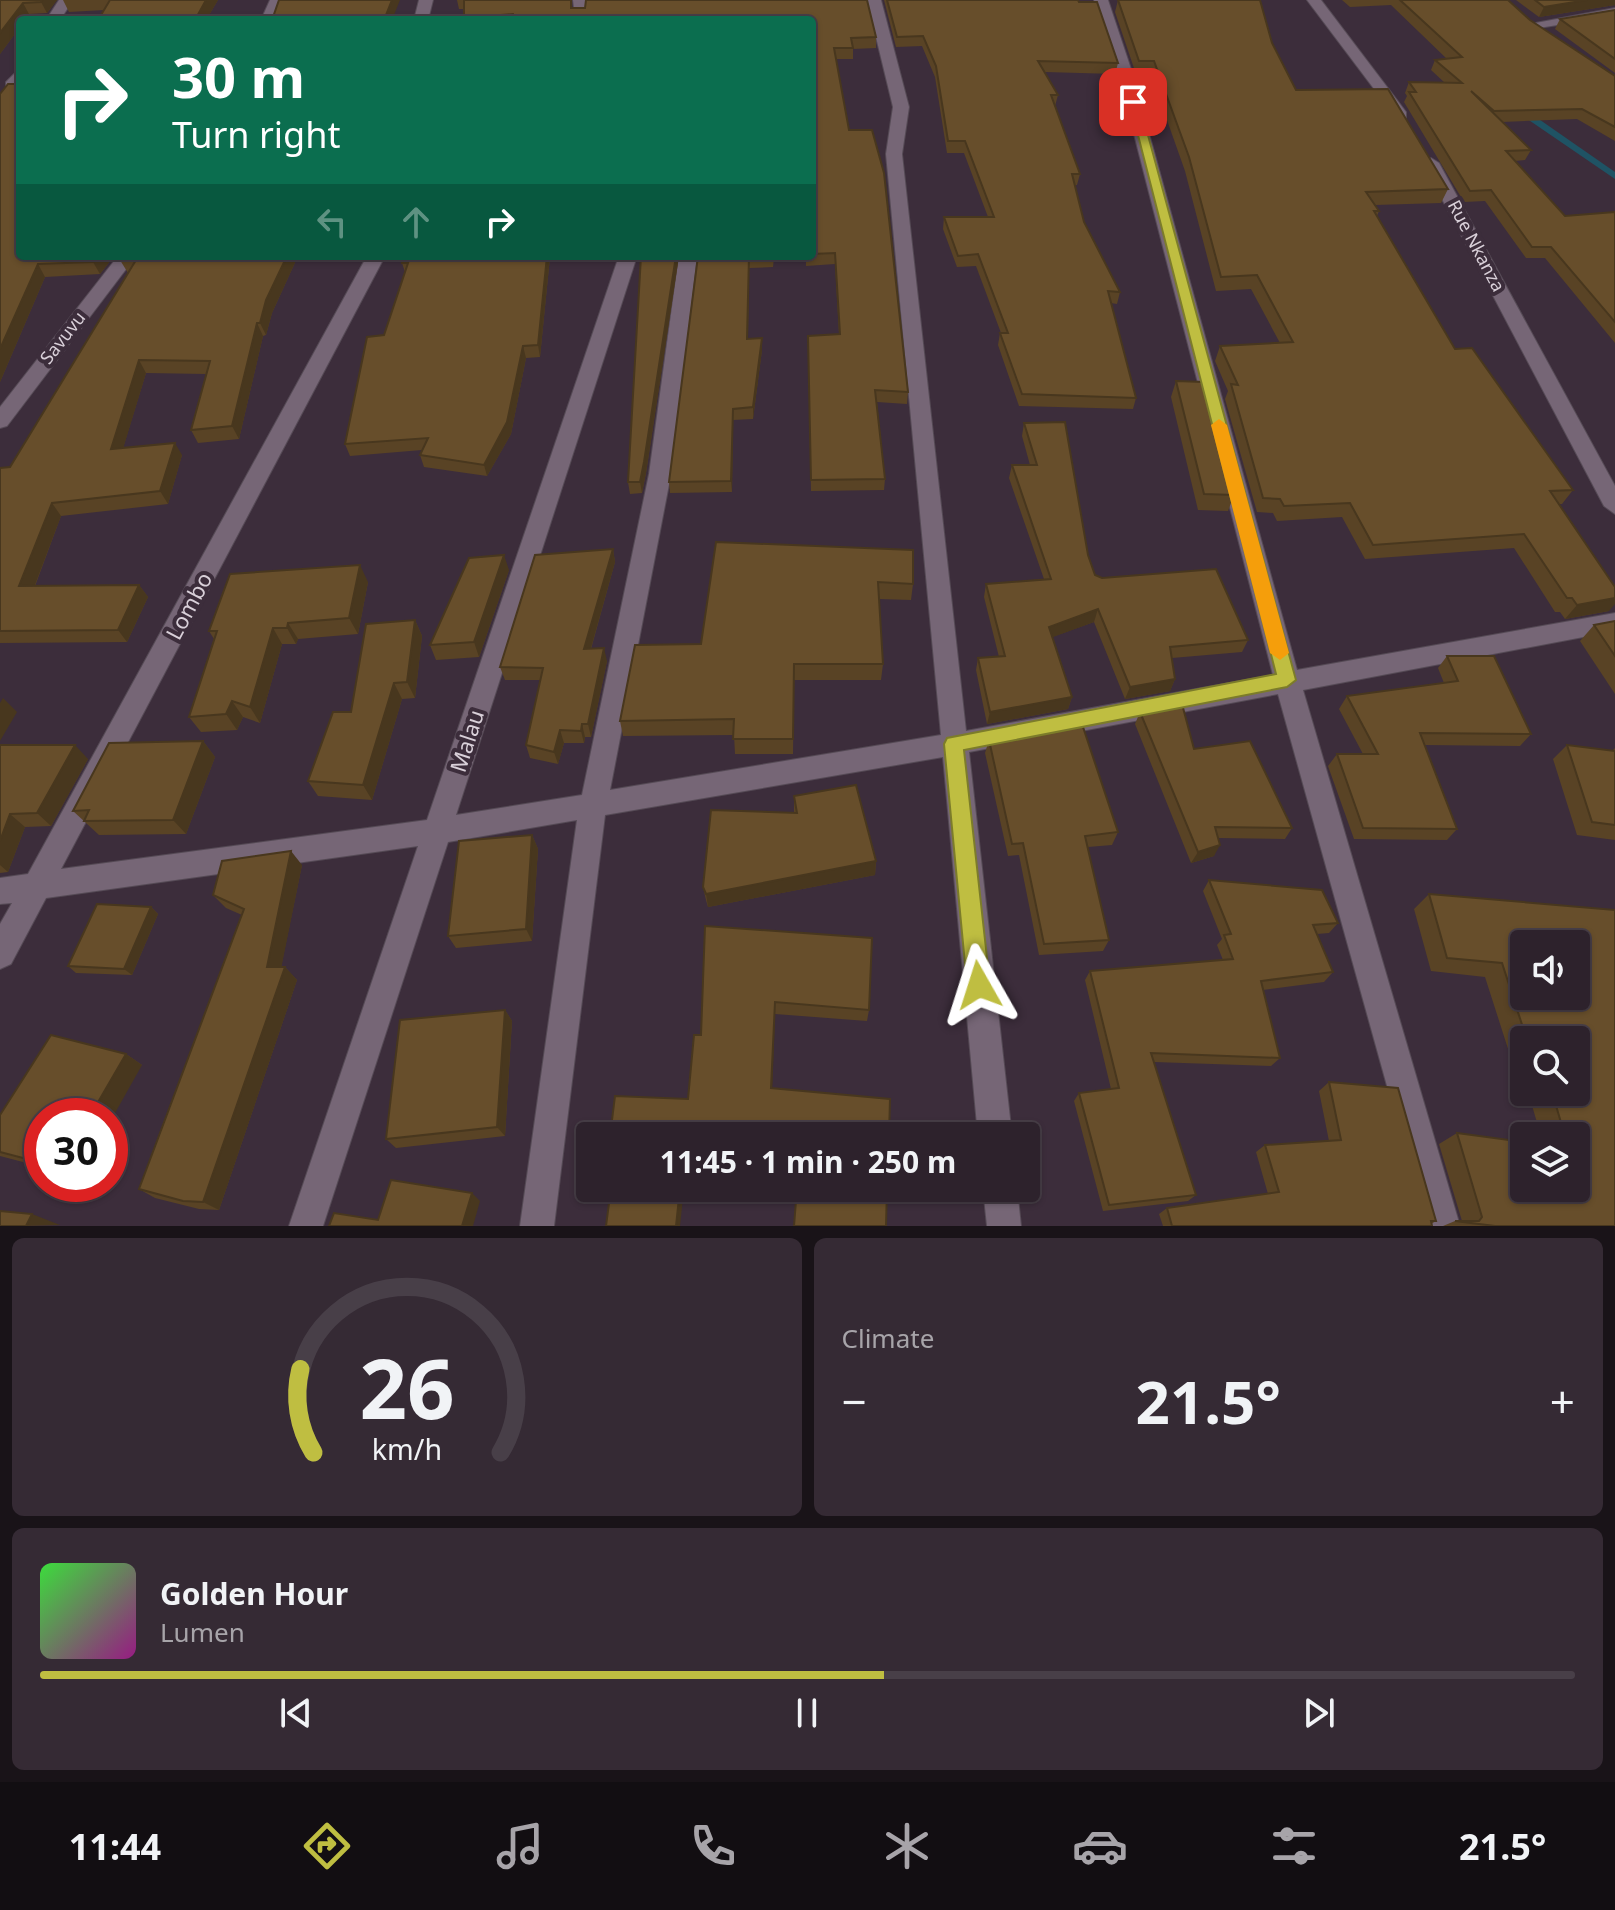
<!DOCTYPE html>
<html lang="en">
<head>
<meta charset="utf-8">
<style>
  :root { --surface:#2d222c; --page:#352a34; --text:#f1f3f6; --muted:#a7a4a9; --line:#483f48; --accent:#bfbe41 }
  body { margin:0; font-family:"Noto Sans",sans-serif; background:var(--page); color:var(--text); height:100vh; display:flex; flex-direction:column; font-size:30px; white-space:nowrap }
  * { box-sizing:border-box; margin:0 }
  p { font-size:26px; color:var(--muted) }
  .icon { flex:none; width:44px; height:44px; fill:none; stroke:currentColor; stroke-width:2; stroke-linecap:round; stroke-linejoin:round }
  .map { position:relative; height:1226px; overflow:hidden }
  .drawer { display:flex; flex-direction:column; gap:12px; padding:12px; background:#191318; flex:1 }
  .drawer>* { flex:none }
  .banner { position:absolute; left:16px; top:16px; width:800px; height:244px; border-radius:8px; box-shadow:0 2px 6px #0004,0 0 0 2px var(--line); background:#0b6e4f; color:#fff; overflow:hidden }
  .fabs { position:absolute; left:1510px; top:930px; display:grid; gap:16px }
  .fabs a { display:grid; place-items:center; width:80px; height:80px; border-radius:8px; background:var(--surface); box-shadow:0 2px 6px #0004,0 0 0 2px var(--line); font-size:40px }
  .speed { position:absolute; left:24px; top:1098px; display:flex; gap:16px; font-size:40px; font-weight:700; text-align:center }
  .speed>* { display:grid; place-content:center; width:104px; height:104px; border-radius:50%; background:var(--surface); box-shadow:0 2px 6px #0004,0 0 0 2px var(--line); line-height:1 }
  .speed .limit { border:12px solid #d22; background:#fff; color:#111 }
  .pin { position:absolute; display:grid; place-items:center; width:68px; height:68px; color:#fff; margin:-34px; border-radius:16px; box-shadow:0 4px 12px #0006 }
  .me { position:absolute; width:88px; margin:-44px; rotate:354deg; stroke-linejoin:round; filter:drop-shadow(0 0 6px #0008) }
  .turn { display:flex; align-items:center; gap:28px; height:168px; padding:0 24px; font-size:36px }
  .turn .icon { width:104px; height:104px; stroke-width:2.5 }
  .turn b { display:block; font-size:56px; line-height:68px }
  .lanes { display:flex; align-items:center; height:76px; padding:0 24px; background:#0003; justify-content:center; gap:40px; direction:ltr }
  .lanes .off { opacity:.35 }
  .big { font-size:60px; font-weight:700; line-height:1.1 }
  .drawer .tile { flex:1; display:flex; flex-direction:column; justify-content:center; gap:12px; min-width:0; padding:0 28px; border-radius:12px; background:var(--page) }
  .drawer .dial { align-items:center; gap:0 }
  .dial svg { height:208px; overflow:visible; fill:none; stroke:var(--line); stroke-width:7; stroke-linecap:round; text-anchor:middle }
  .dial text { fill:var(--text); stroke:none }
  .song { display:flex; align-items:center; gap:24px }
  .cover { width:96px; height:96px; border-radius:12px; background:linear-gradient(135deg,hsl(120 70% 55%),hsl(310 70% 35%)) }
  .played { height:8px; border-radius:4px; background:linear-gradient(90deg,var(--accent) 55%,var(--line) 55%) }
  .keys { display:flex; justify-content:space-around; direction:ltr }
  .heat { display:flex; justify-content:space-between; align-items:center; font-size:44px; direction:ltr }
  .drawer .tiles { flex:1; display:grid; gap:12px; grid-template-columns:1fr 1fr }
  .tile:last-child { grid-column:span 2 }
  .trip { position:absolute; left:576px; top:1122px; width:464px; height:80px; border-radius:8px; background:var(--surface); box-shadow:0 2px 6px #0004,0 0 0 2px var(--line); font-weight:700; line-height:80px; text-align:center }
  .dock { display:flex; height:128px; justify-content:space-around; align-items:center; background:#120e12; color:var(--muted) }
  .dock .icon { width:56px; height:56px }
  .dock .current { color:var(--accent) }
  .dock b { font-size:36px; color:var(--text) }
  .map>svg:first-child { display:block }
</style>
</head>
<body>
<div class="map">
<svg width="1615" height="1226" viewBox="0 0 1615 1226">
  <rect width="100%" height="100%" fill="#3c2d3b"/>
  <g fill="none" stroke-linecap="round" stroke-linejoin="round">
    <path fill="#1f5364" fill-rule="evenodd" d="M1517 108H1523L1615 172V179L1517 112Z"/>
    <g stroke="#554a55" stroke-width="2">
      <g id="minor">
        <path d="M59 0H73L60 20H46Z"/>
        <path d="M270 0H284L275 20H261Z"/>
        <path d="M419 0H433L428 20H414Z"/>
        <path d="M573 0H587L585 16H575Z"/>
        <path d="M867 0H881L909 107 902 154 966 731 1273 675 1118 72 1094 0H1108L1132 72 1297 670 1615 613V631L1303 690 1460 1226H1426L1278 694 969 752 1012 1136H978L943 757 605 815 554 1226H520L577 820 448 842 323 1226H289L418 846 46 898 11 964 0 969V924L12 903 0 904V878L28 874 367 256H385L61 869 427 820 619 256H637L456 815 582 795 649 474 679 256H697L671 474 610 790 941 735 886 154 893 107Z"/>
        <path d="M1307 0H1321L1406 112V118H1396Z"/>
        <path d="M1615 8V16L1532 29 1525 25Z"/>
        <path d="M20 68 16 88H6V82Z"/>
        <path d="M1431 158 1439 163 1615 486V514L1604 506 1423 163Z"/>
        <path d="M118 256H136L7 426 0 428V407Z"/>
        <path d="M983 1188H1017L1021 1226H987Z"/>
      </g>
    </g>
    <use href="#minor" fill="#766676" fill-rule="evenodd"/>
  </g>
  <g fill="#594325">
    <path d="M0 0H57L47 13 29 14 20 20V27L0 54Z"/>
    <path d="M63 0H218L206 20H98L104 10 69 12Z"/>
    <path d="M457 0H571L572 8H585L586 0H867L876 37V48L853 49V59H836L849 130H872L884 173 908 392 907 404 877 402 885 479 884 490 811 491 808 336 839 334 835 264 806 266V260L774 258 773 267 749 268 748 339 762 338V350L753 419 733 420 732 492 670 493 669 482 698 256H812V20H464V9H459Z"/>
    <path d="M884 0H1078L1118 63 1115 74 1045 72 1058 95 1055 106 1080 174 1077 185H1075L1084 222 1120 292 1117 304 1111 303 1136 398 1133 409 1019 406 998 345 1000 333H1001L976 266 957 267 943 229 944 217H988L964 153H947L935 77 922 46 896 47Z"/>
    <path d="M1118 0 1272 43 1296 90 1448 189 1441 203 1375 205 1379 211 1377 216 1455 349 1573 490 1562 504H1559L1609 611 1565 619 1560 612H1555L1514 548 1365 559 1342 517 1277 521 1273 513 1257 512 1225 399 1228 391 1215 361 1220 346 1280 343 1251 289 1216 291 1185 171 1151 75 1136 74 1115 12Z"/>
    <path d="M1342 0H1508L1530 20 1615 76V141L1577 119 1502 122 1531 150 1525 160 1515 161 1565 216 1615 212V343L1545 258H1526L1485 201 1464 202 1404 102 1407 96 1405 93 1409 82 1445 83 1431 70 1435 60 1447 59 1391 5 1350 7Z"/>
    <path d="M1516 0H1615V5L1539 17Z"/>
    <path d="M1615 10V73L1555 29 1560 19Z"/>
    <path d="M0 94 114 256 100 274 45 277 0 382Z"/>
    <path d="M298 256 272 313 266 335 263 336 239 439 198 443 191 430 206 374 146 373 123 448 182 455 168 504 61 516 35 586 139 585 148 597 127 642 0 643V468L10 467 128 273 120 260Z"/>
    <path d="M404 256H556V257H550L540 357 526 358 511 434 487 476 424 467 420 455 422 450 350 456 345 444 384 335 405 272 402 263Z"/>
    <path d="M641 256H679L646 473 642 493 630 494 628 482Z"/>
    <path d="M1176 381 1234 495 1228 511 1198 510 1171 397Z"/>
    <path d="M1024 423 1088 555 1095 575 1248 640 1242 652 1172 658 1175 679 1170 691 1125 699 1094 622 1052 637 1072 697 1068 709 987 724 976 670 978 658 999 657 984 597 986 584 1044 579 1009 478 1012 465H1030L1022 436Z"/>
    <path d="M716 542 913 584 911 600 879 599 883 664 881 680H794L793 754H735L734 735 623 736 620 721 701 644Z"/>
    <path d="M613 549 615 562 591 649 607 661 591 737H585L584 743H564L558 764 530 758 526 745 540 680H505L500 667Z"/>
    <path d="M509 570 479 657 436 660 430 645Z"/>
    <path d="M368 582 358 634 298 639 296 644H282L260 723 243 717 237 730 201 732 189 717 214 639 209 631Z"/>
    <path d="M415 620 422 636 415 698 402 699 372 800 318 796 308 781 351 712Z"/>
    <path d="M1615 621V694L1580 641 1594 625Z"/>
    <path d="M1447 656 1531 734 1520 746 1424 745 1457 829 1447 840 1354 839 1328 766 1337 754H1363L1339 709 1347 696 1444 683 1438 668Z"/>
    <path d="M1140 712 1194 749 1292 828 1285 839 1219 838 1214 856 1191 863 1135 724Z"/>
    <path d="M989 740 1118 832 1112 845 1088 847 1109 940 1103 951 1039 955 1019 855 1008 856 985 753Z"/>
    <path d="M203 741 215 757 186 834 99 835 73 811Z"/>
    <path d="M0 745 88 759 51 826 25 827 8 872 0 873Z"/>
    <path d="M1567 745 1612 751 1615 748V840L1577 835 1553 759Z"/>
    <path d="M794 796 876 861 875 875 708 907 706 900 703 887 794 813Z"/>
    <path d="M532 835 538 849 532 941 456 948 448 936Z"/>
    <path d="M302 865 281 967H285L297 980 219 1210 199 1209 155 1198 139 1189 242 915 226 908 213 895Z"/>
    <path d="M1209 880 1338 923 1329 933 1317 934 1333 972 1324 982 1263 990 1280 1058 1271 1066 1154 1062 1196 1195 1188 1201 1103 1211 1074 1101 1079 1093 1111 1089 1085 980 1090 971 1223 960 1217 945 1222 939 1203 891Z"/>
    <path d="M1429 894 1615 910V1226H1443L1455 1221H1462L1439 1144 1457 1133 1576 1188V1136H1541L1528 1092H1576V1040H1524V1076L1518 1056 1510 1055 1485 977 1431 971 1414 909Z"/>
    <path d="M151 907 158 914 132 975 76 973 68 966Z"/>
    <path d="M705 926 869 1010 867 1021 775 1014 688 1099 701 1035Z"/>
    <path d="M505 1010 512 1021 505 1136 396 1148 386 1139Z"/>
    <path d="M126 1054 142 1065 42 1116V1167L0 1156V1115Z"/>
    <path d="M1329 1082 1436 1221 1431 1224 1432 1226H1163L1159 1214 1167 1208 1268 1194 1256 1152 1265 1145 1329 1141 1319 1091Z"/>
  </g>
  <g fill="#48371e">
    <path d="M42 0H57L47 13 41 2Z"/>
    <path d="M206 0H218L206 20H195Z"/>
    <path d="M392 0H400L392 20H384Z"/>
    <path d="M1587 0H1615V5L1539 17 1544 7Z"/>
    <path d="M23 3 29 14 25 20H20V27L0 54V33Z"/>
    <path d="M97 256H114L100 274 93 262Z"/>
    <path d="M287 256H298L272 313 266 335 260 323 266 300Z"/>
    <path d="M547 256H550V257L540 357 538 345Z"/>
    <path d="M676 256H679L646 473 642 493 640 482Z"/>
    <path d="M38 264 45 277 0 382V349Z"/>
    <path d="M257 323 263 336 239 439 232 426Z"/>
    <path d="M762 338V350L753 419V407Z"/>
    <path d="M523 346 526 358 511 434 487 476 484 465Z"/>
    <path d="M139 360 146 373 119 462 111 449Z"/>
    <path d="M733 409V420L732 492 731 481Z"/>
    <path d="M175 443 182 455 168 504 160 491Z"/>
    <path d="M52 503 61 516 30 598 19 586Z"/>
    <path d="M613 549 615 562 587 662 584 649Z"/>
    <path d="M504 555 509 570 479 657 474 642Z"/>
    <path d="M360 565 368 582 358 634 349 618Z"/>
    <path d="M139 585 148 597 127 642 118 630Z"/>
    <path d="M1615 598V604L1609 611 1565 619 1577 605Z"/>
    <path d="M1098 609 1094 622 1045 640 1049 627Z"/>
    <path d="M415 620 422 636 415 698 407 682Z"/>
    <path d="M288 623 298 639 296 644 287 628Z"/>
    <path d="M273 628 282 644 260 723 250 707Z"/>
    <path d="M604 648 607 661 591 737 588 724Z"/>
    <path d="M1175 679 1170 691 1125 699 1130 687Z"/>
    <path d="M394 683 402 699 372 800 363 785Z"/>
    <path d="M1072 697 1068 709 987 724 990 712Z"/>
    <path d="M3 698 17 712 0 741V703Z"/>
    <path d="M232 701 243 717 237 730 226 714Z"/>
    <path d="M582 724 585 737 584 743 581 731Z"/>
    <path d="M560 730 564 743 558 764 554 752Z"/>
    <path d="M203 741 215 757 186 834 173 820Z"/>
    <path d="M75 745 88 759 51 826 37 813Z"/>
    <path d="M10 814 25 827 8 872 0 865V841Z"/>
    <path d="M532 835 538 849 532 941 526 929Z"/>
    <path d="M1220 845 1214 856 1191 863 1198 852Z"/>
    <path d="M291 851 302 865 279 979 267 967Z"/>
    <path d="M876 861 875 875 708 907 706 894Z"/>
    <path d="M151 907 158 914 132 975 124 969Z"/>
    <path d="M285 967 297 980 219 1210 203 1202Z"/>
    <path d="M775 1002V1014L772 1098 771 1088Z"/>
    <path d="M505 1010 512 1021 505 1136 497 1127Z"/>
    <path d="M126 1054 142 1065 110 1122V1116H90Z"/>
    <path d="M680 1188H684L680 1226H676Z"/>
    <path d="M472 1193 480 1201 473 1226H462Z"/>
    <path d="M32 1214 60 1225 26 1226Z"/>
  </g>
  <g fill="#674e2b" stroke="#48371e" stroke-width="2" fill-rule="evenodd">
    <path d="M0 0H42L41 2 23 3 0 33Z"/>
    <path d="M110 0H206L195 20H98Z"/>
    <path d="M279 0H392L384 20H272Z"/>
    <path d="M464 0H571V8H585L586 0H867L876 37 851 38 853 48H834L849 130H872L884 173 908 392 875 390 885 479 811 480 808 336 840 334 835 253 812 254V20H514L513 14 464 18Z"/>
    <path d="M887 0H1078L1079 2H1097L1118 63 1038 61 1058 95H1051L1080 174H1072L1084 222 1120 292 1108 291 1136 398 1022 394 1000 333H1008L978 254 958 256 944 217H994L965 141H948L936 66 923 36 897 37Z"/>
    <path d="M1118 0H1260L1272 43 1296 90 1388 89 1448 189 1366 192 1379 211H1374L1455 349 1472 348 1573 490 1550 491 1615 587V598L1577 605 1572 598H1567L1524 534 1373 545 1350 503 1284 506 1280 499 1263 498 1231 384 1238 385 1220 346 1293 342 1257 275 1221 277 1189 157 1154 61H1139Z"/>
    <path d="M1400 0H1508L1530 20 1615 76V127L1582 109 1494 111 1471 91 1531 150 1506 151 1565 216 1615 212V322L1551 247H1532L1491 190 1470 191 1409 92H1416L1409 82 1462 83 1435 60 1462 57Z"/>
    <path d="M1535 0H1587L1544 7Z"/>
    <path d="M1615 10V59L1560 19Z"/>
    <path d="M8 84H20V256H97L93 262 38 264 0 349V94Z"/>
    <path d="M122 256H287L266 300 260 323H257L232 426 191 430 210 361 139 360 111 449 175 443 160 491 52 503 19 586 139 585 118 630 0 631V468L10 467 136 260H120Z"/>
    <path d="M404 256H547L538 345 523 346 507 422 484 465 420 455 428 438 345 444 367 337 384 335 408 263H402Z"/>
    <path d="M641 256H676L644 462 640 482H628Z"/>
    <path d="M698 256H754H749L747 339 762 338 753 407 733 409 731 481 669 482Z"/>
    <path d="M1176 381 1204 382 1234 495 1204 494Z"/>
    <path d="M1065 422 1088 555 1095 575 1102 578 1216 569 1248 640 1170 647 1175 679 1130 687 1098 609 1049 627 1072 697 990 712 978 658 1005 656 986 584 1051 579 1012 465H1037L1024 423Z"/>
    <path d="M716 542 913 550V584L878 582 883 664H794L793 739H733L734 719 620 721 635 645 701 644Z"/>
    <path d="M613 549 584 649 604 648 588 724H582L581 731 560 730 554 752 526 745 543 668 500 667 535 555Z"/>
    <path d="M504 555 474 642 430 645 469 558Z"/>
    <path d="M360 565 349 618 288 623 287 628H273L250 707 232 701 226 714 189 717 217 631H209L230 574Z"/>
    <path d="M415 620 407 682 394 683 363 785 308 781 333 712H351L366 624Z"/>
    <path d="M1615 621V656L1594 625Z"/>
    <path d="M1447 656H1494L1531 734 1420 733 1457 829 1363 828 1337 754H1378L1347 696 1458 681Z"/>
    <path d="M1182 704 1194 749 1250 741 1292 828 1215 827 1220 845 1198 852 1140 712Z"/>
    <path d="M1081 721 1118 832 1085 836 1109 940 1044 944 1023 843 1012 844 989 740Z"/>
    <path d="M203 741 173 820 84 821 89 810 73 811 109 743Z"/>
    <path d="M0 745H75L37 813 10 814 0 841Z"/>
    <path d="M1567 745 1615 751V825L1592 822Z"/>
    <path d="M856 785 876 861 706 894 703 887 711 810 797 813 794 796Z"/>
    <path d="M532 835 526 929 448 936 459 841Z"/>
    <path d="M291 851 267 967H285L203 1202 183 1201 139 1189 244 909 213 895 222 861Z"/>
    <path d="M1209 880 1322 890 1338 923 1313 925 1333 972 1261 981 1280 1058 1151 1053 1196 1195 1109 1205 1079 1093 1119 1088 1090 971 1233 959 1224 935 1231 934Z"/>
    <path d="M1429 894 1615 910V1226H1495L1455 1221H1479L1482 1217 1457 1133 1524 1142V1188H1576V1136H1565L1552 1092H1576V1040H1527L1502 963 1447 958ZM1524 944H1576V996H1524Z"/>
    <path d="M97 904 151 907 124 969 68 966Z"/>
    <path d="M705 926 872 938 869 1010 775 1002 771 1088 890 1099 889 1136H610L615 1096 688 1099 694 1035H701Z"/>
    <path d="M505 1010 497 1127 386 1139 400 1020Z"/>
    <path d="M51 1035 126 1054 90 1116H42V1163L0 1152V1115Z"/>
    <path d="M1329 1082 1398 1088 1436 1221H1431L1432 1226H1172L1167 1208 1279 1192 1265 1145 1341 1140Z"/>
    <path d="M391 1180 472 1193 462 1226H329L334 1213 378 1220Z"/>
    <path d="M611 1188H680L676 1226H606Z"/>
    <path d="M797 1188H887L886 1226H794Z"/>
    <path d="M0 1211 32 1214 26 1226H0Z"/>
  </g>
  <path fill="#bfbe41" stroke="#7c7c2a" stroke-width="2" d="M1129 100 1139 102 1296 680 1287 687 964 750 990 985 987 993 979 996 971 993 967 985 944 744 947 738 1276 674Z"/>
  <path fill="#f59e0b" d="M1219 419 1227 425 1289 653 1280 660 1270 653 1211 425Z"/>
  <g text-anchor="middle" stroke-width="8" stroke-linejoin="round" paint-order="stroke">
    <g font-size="18" fill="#d9d0d9" stroke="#3c2d3b">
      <text transform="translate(1476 246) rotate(62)" y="6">Rue Nkanza</text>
      <text transform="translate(63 338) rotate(-52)" y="6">Savuvu</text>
    </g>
    <g font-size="22" fill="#d9d0d9" stroke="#3c2d3b">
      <text transform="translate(189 606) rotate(-62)" y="8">Lombo</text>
      <text transform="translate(467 741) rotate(-72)" y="8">Malau</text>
    </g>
  </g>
</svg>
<div class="fabs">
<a><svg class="icon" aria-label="sound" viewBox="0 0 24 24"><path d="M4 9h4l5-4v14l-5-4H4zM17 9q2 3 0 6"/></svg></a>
<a><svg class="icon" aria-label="search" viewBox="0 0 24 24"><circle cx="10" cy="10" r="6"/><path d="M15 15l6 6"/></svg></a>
<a><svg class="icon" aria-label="layers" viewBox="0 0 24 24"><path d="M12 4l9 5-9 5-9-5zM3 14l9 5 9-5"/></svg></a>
</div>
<div class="speed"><div class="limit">30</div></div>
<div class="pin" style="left:1133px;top:102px;background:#d93025"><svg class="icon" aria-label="arrive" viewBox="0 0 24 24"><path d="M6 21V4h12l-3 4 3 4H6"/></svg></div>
<svg class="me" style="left:979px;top:985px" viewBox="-20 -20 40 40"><path d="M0-17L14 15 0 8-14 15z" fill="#bfbe41" stroke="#fff" stroke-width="4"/></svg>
<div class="trip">11:45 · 1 min · 250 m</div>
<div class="banner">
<div class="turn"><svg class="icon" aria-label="right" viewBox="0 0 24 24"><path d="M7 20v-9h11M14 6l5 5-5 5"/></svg><div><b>30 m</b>Turn right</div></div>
<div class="lanes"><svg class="icon off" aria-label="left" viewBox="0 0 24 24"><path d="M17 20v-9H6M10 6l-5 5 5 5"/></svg><svg class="icon off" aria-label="ahead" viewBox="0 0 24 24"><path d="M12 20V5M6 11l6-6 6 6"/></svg><svg class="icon" aria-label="right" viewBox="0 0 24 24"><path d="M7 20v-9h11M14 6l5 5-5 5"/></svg></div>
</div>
</div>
<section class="drawer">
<div class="tiles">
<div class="tile dial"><svg viewBox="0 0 100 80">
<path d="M14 69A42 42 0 1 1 86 69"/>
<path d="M14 69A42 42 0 0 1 9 37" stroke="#bfbe41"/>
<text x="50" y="56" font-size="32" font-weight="700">26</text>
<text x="50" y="72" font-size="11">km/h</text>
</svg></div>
<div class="tile"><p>Climate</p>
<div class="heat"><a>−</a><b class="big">21.5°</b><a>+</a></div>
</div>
<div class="tile">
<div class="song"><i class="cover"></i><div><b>Golden Hour</b><p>Lumen</p></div></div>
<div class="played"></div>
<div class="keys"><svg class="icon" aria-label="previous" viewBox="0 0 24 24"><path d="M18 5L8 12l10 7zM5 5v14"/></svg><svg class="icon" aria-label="pause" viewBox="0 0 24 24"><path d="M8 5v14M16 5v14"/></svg><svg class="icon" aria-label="next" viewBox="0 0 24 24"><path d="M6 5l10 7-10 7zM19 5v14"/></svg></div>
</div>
</div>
</section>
<nav class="dock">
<b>11:44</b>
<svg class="icon current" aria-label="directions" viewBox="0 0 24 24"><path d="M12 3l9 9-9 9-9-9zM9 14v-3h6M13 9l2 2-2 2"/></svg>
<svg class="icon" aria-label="music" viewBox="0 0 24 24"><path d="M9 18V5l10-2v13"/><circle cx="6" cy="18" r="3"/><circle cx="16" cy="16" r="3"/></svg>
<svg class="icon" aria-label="phone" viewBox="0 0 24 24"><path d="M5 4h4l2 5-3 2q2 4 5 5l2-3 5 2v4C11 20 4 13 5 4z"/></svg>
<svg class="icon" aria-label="climate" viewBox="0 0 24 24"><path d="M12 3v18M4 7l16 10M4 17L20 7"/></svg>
<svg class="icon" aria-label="car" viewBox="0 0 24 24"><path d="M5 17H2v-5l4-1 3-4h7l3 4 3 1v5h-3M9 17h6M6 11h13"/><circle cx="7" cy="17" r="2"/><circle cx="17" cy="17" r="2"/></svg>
<svg class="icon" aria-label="filters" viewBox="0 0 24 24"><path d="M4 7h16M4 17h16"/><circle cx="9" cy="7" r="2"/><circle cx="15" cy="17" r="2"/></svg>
<b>21.5°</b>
</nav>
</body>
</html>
